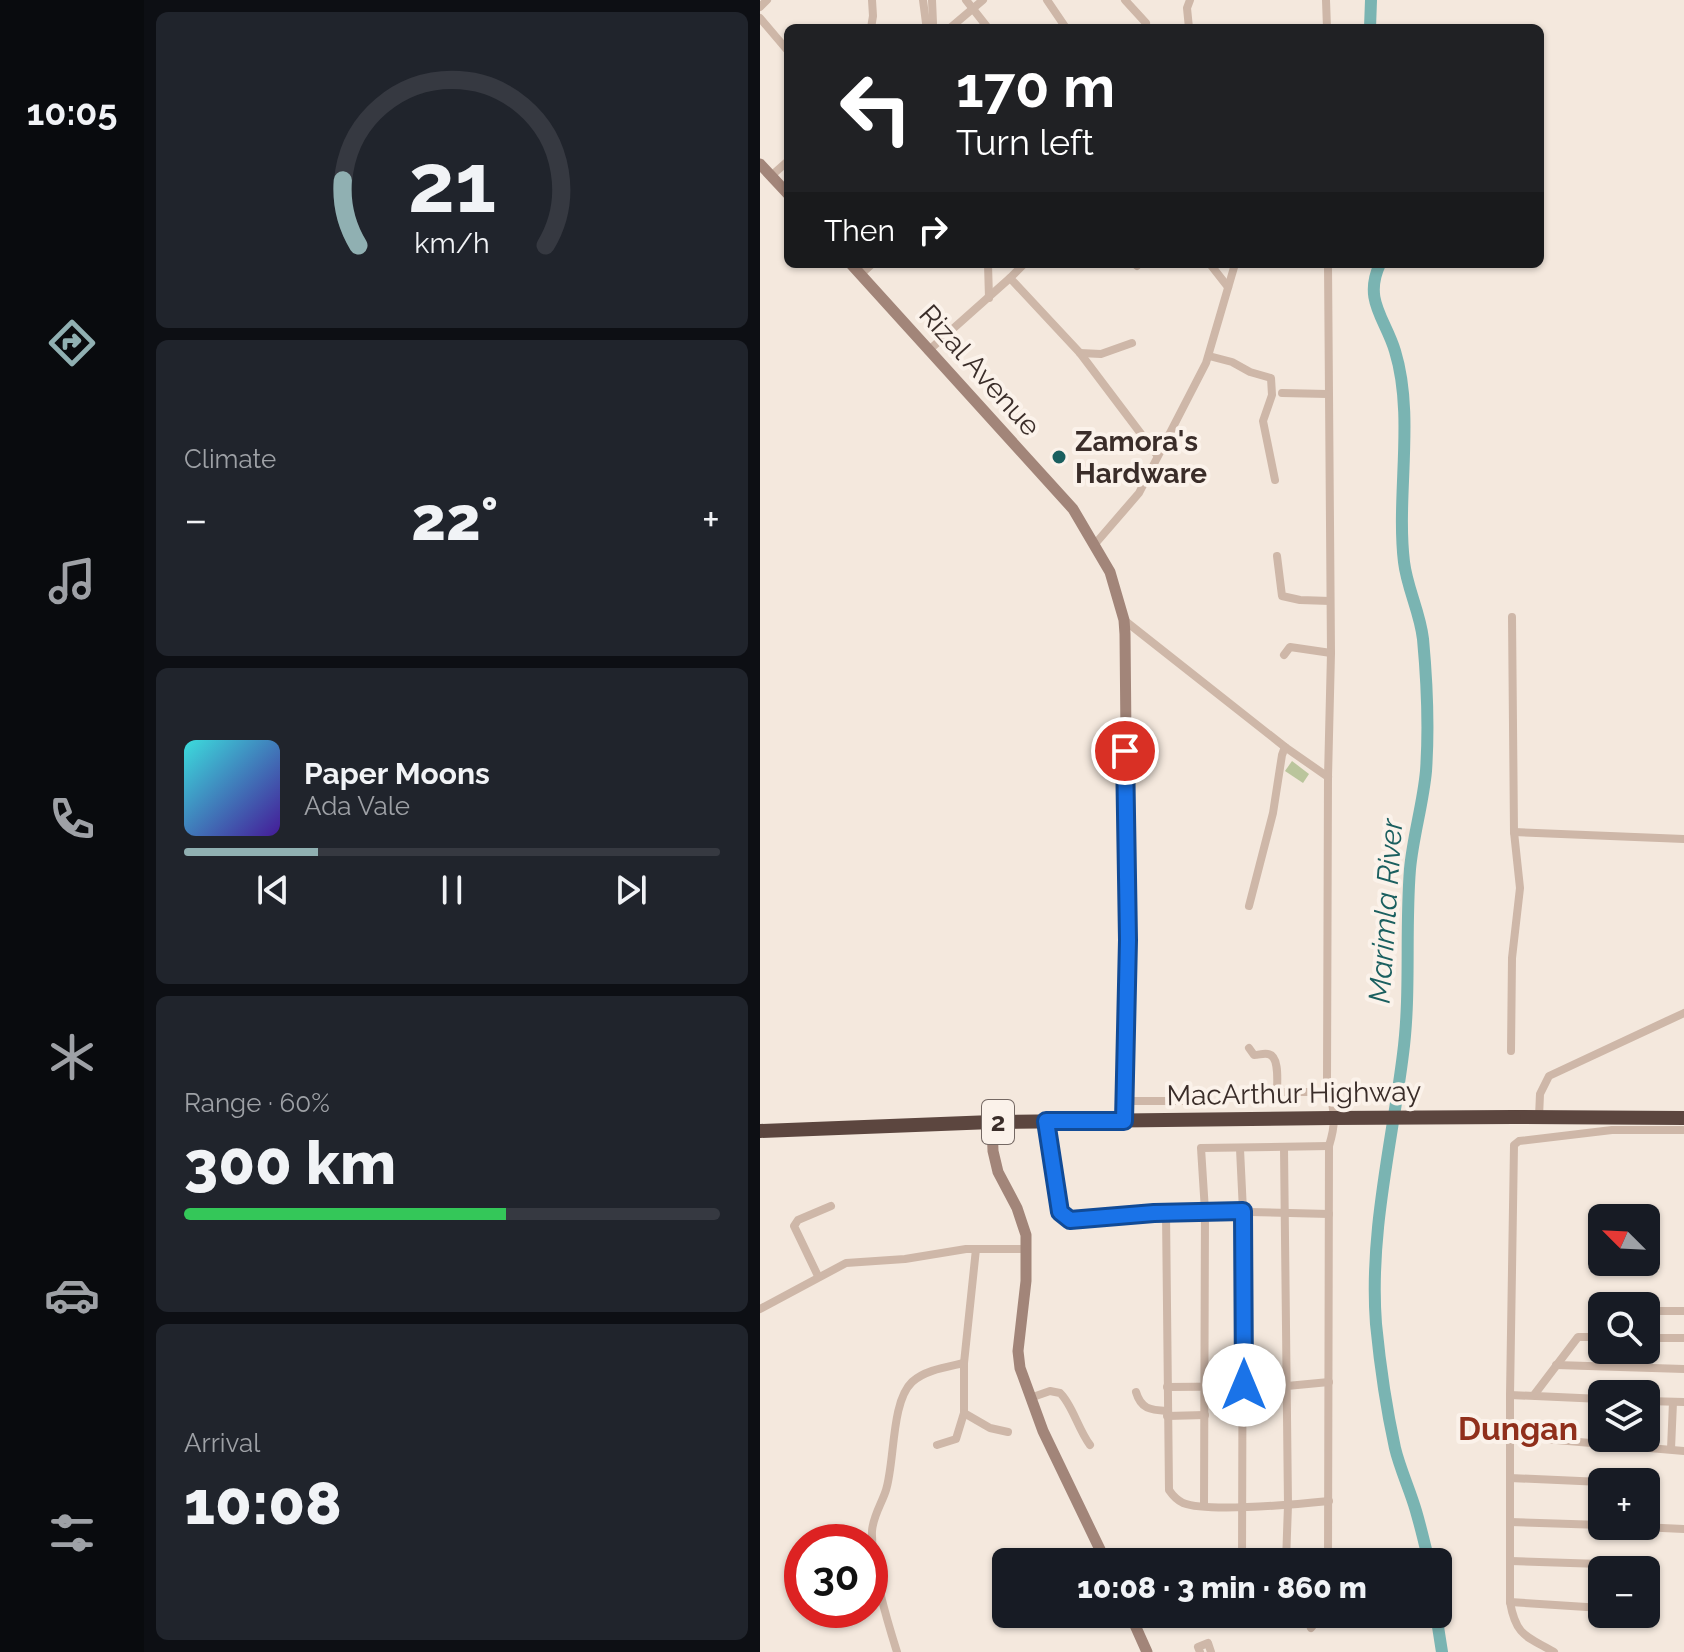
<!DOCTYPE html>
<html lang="en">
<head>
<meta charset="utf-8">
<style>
  :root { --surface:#171b24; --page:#20242c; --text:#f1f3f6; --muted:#9ea1a6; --line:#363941; --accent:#90b0b2 }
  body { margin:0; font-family:Raleway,sans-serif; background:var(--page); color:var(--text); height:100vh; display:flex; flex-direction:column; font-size:30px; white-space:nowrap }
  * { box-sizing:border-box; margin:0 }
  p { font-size:26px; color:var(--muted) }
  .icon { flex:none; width:44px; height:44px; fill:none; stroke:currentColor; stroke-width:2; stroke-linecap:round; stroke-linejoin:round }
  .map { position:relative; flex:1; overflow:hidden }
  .drawer { display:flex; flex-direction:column; gap:12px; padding:12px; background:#0d0f14; width:616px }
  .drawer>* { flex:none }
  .guide { position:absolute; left:24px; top:24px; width:760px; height:244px; border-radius:12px; box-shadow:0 2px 6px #0004; background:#202124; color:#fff; overflow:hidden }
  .needle { width:52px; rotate:294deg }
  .fabs { position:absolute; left:828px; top:1204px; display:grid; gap:16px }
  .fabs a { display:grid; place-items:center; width:72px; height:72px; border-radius:12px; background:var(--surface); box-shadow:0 2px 6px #0004; font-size:40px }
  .speed { position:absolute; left:24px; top:1524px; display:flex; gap:16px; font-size:40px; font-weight:700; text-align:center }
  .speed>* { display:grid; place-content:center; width:104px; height:104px; border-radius:50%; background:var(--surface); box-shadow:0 2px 6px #0004; line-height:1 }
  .speed .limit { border:12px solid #d22; background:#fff; color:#111 }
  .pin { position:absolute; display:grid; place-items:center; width:68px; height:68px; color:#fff; margin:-34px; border:4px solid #fff; border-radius:50%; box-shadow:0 2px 8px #0007 }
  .me { position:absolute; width:88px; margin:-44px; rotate:0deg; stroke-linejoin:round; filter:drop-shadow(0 0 6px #0008) }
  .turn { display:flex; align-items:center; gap:28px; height:168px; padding:0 40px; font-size:36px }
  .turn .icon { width:104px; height:104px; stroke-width:2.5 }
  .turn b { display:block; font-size:56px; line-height:68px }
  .then { display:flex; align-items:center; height:76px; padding:0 40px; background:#0003; gap:16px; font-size:30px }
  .big { font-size:60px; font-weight:800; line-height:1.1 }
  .drawer .card { flex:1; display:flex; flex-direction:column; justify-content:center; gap:12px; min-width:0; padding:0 28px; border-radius:12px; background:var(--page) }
  .drawer .dial { align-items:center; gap:0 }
  .dial svg { height:208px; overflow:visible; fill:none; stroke:var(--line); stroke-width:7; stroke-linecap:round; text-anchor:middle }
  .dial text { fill:var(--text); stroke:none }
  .song { display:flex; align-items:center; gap:24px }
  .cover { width:96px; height:96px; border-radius:12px; background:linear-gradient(135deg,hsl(180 70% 55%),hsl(260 70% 35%)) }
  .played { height:8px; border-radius:4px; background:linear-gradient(90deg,var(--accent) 25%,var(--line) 25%) }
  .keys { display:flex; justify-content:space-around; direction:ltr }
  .heat { display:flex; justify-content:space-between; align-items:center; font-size:44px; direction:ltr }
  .charge { height:12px; border-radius:6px; background:linear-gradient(90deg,#34c759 60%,var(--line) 0) }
  .trip { position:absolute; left:232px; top:1548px; width:460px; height:80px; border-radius:12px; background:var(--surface); box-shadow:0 2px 6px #0004; font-weight:800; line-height:80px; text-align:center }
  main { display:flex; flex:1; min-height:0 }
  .tabs { display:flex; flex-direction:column; width:144px; justify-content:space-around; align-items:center; background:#090b0e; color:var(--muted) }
  .tabs .icon { width:56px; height:56px }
  .tabs .selected { color:var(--accent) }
  .tabs b { font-size:36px; color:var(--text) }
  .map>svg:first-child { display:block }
</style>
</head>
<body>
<main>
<nav class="tabs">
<b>10:05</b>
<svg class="icon selected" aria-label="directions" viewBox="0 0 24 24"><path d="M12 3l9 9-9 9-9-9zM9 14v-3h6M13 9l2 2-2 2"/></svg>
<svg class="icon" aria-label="music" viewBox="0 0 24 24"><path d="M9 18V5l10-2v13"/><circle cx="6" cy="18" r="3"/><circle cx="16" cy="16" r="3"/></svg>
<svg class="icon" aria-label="phone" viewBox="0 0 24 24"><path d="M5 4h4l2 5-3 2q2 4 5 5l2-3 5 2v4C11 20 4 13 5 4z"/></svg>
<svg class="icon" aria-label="climate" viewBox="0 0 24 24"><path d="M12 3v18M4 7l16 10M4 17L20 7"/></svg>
<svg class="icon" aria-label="car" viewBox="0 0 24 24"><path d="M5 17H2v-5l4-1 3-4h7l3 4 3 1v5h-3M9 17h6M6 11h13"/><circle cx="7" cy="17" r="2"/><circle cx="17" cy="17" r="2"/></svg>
<svg class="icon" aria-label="filters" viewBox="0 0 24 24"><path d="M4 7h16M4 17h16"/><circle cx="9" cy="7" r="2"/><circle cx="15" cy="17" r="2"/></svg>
</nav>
<section class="drawer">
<div class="card dial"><svg viewBox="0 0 100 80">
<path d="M14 69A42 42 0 1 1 86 69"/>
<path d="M14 69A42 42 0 0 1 8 44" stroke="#90b0b2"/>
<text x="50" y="56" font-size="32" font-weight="700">21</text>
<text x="50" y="72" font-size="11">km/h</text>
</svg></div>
<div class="card"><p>Climate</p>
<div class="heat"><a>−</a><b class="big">22°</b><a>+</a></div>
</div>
<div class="card">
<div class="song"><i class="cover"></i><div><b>Paper Moons</b><p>Ada Vale</p></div></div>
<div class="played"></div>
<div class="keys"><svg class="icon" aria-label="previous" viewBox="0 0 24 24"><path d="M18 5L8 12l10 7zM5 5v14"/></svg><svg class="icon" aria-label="pause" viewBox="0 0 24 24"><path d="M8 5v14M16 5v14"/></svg><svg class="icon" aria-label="next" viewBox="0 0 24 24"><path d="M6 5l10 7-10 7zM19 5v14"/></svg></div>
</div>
<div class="card"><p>Range · 60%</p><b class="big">300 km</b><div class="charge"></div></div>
<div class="card"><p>Arrival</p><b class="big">10:08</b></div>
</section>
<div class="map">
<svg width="924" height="1652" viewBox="0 0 924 1652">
  <rect width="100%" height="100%" fill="#f4e8dd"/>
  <path fill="#bac59c" d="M532 761 549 774 543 783 525 771Z"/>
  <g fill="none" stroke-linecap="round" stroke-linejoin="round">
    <g stroke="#7ab4b2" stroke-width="12">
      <path d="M610 28 611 0"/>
      <path d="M620 264C603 300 625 318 635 351 655 416 636 495 644 562 647 588 660 612 663 639 667 682 669 728 666 771 663 804 653 836 650 869 645 931 651 993 643 1054 632 1143 609 1233 616 1324 620 1365 626 1407 635 1448 640 1469 650 1490 656 1511 661 1528 665 1545 669 1562"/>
      <path d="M676 1614 682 1652"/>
    </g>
    <g stroke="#ceb7a8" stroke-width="8">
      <path d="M163 0 166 23 170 28"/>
      <path d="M206 0 228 28"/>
      <path d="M287 0 306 28"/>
      <path d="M365 0 386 23"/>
      <path d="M566 0 567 28"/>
      <path d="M0 7 7 0"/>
      <path d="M0 18 28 51"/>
      <path d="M111 28 113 16 112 0"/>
      <path d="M171 28 173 23 172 0"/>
      <path d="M190 28 223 0"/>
      <path d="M429 28 427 8 430 0"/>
      <path d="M11 176 28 161"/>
      <path d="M228 264 229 298"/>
      <path d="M264 264 250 278 320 353 397 455"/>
      <path d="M375 264 377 266"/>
      <path d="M450 264 468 287"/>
      <path d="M568 264 571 653 568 777 567 1081C573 1109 578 1117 569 1146L568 1562"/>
      <path d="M101 274 112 264"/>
      <path d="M168 351 250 278"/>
      <path d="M320 353 341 354 372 343"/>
      <path d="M449 356 472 362 490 372 511 378 512 395 503 421 515 480"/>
      <path d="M522 393 567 394"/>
      <path d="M335 544 379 493 446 363 475 264"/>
      <path d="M517 556 522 596 540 600 570 601"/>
      <path d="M364 620 525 747 568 777"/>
      <path d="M524 655 530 647 571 653"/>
      <path d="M754 832 924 839"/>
      <path d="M489 906 513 813 522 755 525 747"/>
      <path d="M489 1048 494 1055C499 1055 503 1053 508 1054 520 1056 517 1082 517 1092H569"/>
      <path d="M751 1051 752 958 760 888 754 832 752 617"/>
      <path d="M365 1101H450"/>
      <path d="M779 1117 780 1094 789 1076 924 1013"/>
      <path d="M286 1121 300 1212 310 1220 445 1211 569 1214"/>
      <path d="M524 1148 528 1505 526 1562"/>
      <path d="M480 1149 483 1211 482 1562"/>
      <path d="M406 1213 409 1490C413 1496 417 1500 423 1503 449 1513 539 1504 569 1501"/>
      <path d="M216 1249 204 1363V1413L230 1428 248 1432"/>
      <path d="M58 1276 34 1226 38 1220 71 1206"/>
      <path d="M0 1309 86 1263 145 1259 206 1249H267"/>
      <path d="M886 1338H924"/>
      <path d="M889 1338 891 1311H924"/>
      <path d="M796 1365 924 1369"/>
      <path d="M407 1387 527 1386 569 1382"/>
      <path d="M376 1392C381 1409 390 1410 407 1411"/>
      <path d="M750 1395 842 1399"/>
      <path d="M774 1395 818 1337H842"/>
      <path d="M270 1398 290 1391 300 1393C312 1404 318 1429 330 1445"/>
      <path d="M886 1401 924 1402"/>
      <path d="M407 1416 445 1415"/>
      <path d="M750 1436 924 1451"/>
      <path d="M177 1445 196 1439 204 1413"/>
      <path d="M911 1449 913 1402"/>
      <path d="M750 1478 842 1482"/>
      <path d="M886 1484 894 1485"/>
      <path d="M444 1506 445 1211 441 1148 569 1146"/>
      <path d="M750 1522 842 1525"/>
      <path d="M859 1526 924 1529"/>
      <path d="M751 1561 841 1564"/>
      <path d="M750 1602 842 1608"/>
      <path d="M551 1628 562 1614"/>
      <path d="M137 1652C126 1617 111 1567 112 1531 113 1516 122 1503 126 1490 135 1461 131 1402 152 1382 165 1370 187 1367 204 1363"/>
      <path d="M440 1652 438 1647 448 1643 451 1652"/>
      <path d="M794 1652C766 1636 756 1636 750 1602V1395L754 1145 759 1141 852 1130H924"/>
    </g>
    <g stroke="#a28579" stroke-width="11">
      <path d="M0 164 28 194"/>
      <path d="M91 264 313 509 350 572 364 620 365 634 368 940 364 1121"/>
      <path d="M232 1122 233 1151 238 1172 257 1208 266 1235V1281L258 1351 260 1368 283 1431 346 1562"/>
      <path d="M370 1614 387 1652"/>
    </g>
    <g stroke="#5c463f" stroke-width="14">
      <path d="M754 1117 924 1118"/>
      <path d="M0 1131 232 1122 571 1118"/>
    </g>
    <path stroke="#5c463f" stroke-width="14" d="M571 1118 754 1117"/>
  </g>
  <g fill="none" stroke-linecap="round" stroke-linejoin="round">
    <g stroke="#114b97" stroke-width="20">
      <path id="route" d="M365 751 368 940 364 1121H286L300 1212 310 1220 394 1213 483 1211 484 1385"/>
    </g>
    <use href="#route" stroke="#1a73e8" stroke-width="14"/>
  </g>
  <circle fill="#1a5f5f" stroke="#fbf2ea" stroke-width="3" cx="299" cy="457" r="8"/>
  <g text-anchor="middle" stroke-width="8" stroke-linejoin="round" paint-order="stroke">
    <rect fill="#fbf2ea" stroke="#746863" stroke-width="2" x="222" y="1100" width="32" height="44" rx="6"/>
    <g font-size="26" font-weight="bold" fill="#3a2d29">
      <text x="238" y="1131">2</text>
    </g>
    <g font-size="28" fill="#3a2d29" stroke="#fbf2ea">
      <text transform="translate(220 370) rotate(48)" y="10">Rizal Avenue</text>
      <text transform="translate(534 1093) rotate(-1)" y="10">MacArthur Highway</text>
    </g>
    <g font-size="28" font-weight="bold" fill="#3a2d29" stroke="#fbf2ea" text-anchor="start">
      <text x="315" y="451">Zamora's<tspan x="315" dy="32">Hardware</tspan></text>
    </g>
    <g font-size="30" font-style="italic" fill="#1a5f5f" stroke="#fbf2ea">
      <text transform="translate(626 911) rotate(-86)" y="10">Marimla River</text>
    </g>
    <g font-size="32" font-weight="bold" fill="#902f1b" stroke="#fbf2ea">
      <text x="758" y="1440">Dungan</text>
    </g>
  </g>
</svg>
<div class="fabs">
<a><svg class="needle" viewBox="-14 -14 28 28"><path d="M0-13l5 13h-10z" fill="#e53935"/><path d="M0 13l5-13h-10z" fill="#9ea1a6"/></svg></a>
<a><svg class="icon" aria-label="search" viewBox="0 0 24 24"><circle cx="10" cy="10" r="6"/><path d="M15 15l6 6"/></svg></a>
<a><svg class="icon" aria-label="layers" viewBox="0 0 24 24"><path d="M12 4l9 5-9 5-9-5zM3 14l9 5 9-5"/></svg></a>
<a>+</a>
<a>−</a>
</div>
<div class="speed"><div class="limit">30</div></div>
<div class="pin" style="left:365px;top:751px;background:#d93025"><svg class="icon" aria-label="arrive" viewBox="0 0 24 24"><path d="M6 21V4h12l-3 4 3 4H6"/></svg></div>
<svg class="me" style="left:484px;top:1385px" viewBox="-20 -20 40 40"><circle r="19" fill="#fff"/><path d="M0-13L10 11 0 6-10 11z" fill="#1a73e8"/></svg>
<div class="trip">10:08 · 3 min · 860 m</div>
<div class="guide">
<div class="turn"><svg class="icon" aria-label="left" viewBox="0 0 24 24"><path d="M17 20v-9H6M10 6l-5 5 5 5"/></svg><div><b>170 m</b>Turn left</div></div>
<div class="then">Then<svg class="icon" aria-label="right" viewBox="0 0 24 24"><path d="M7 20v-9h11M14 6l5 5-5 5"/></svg></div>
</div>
</div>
</main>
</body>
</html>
